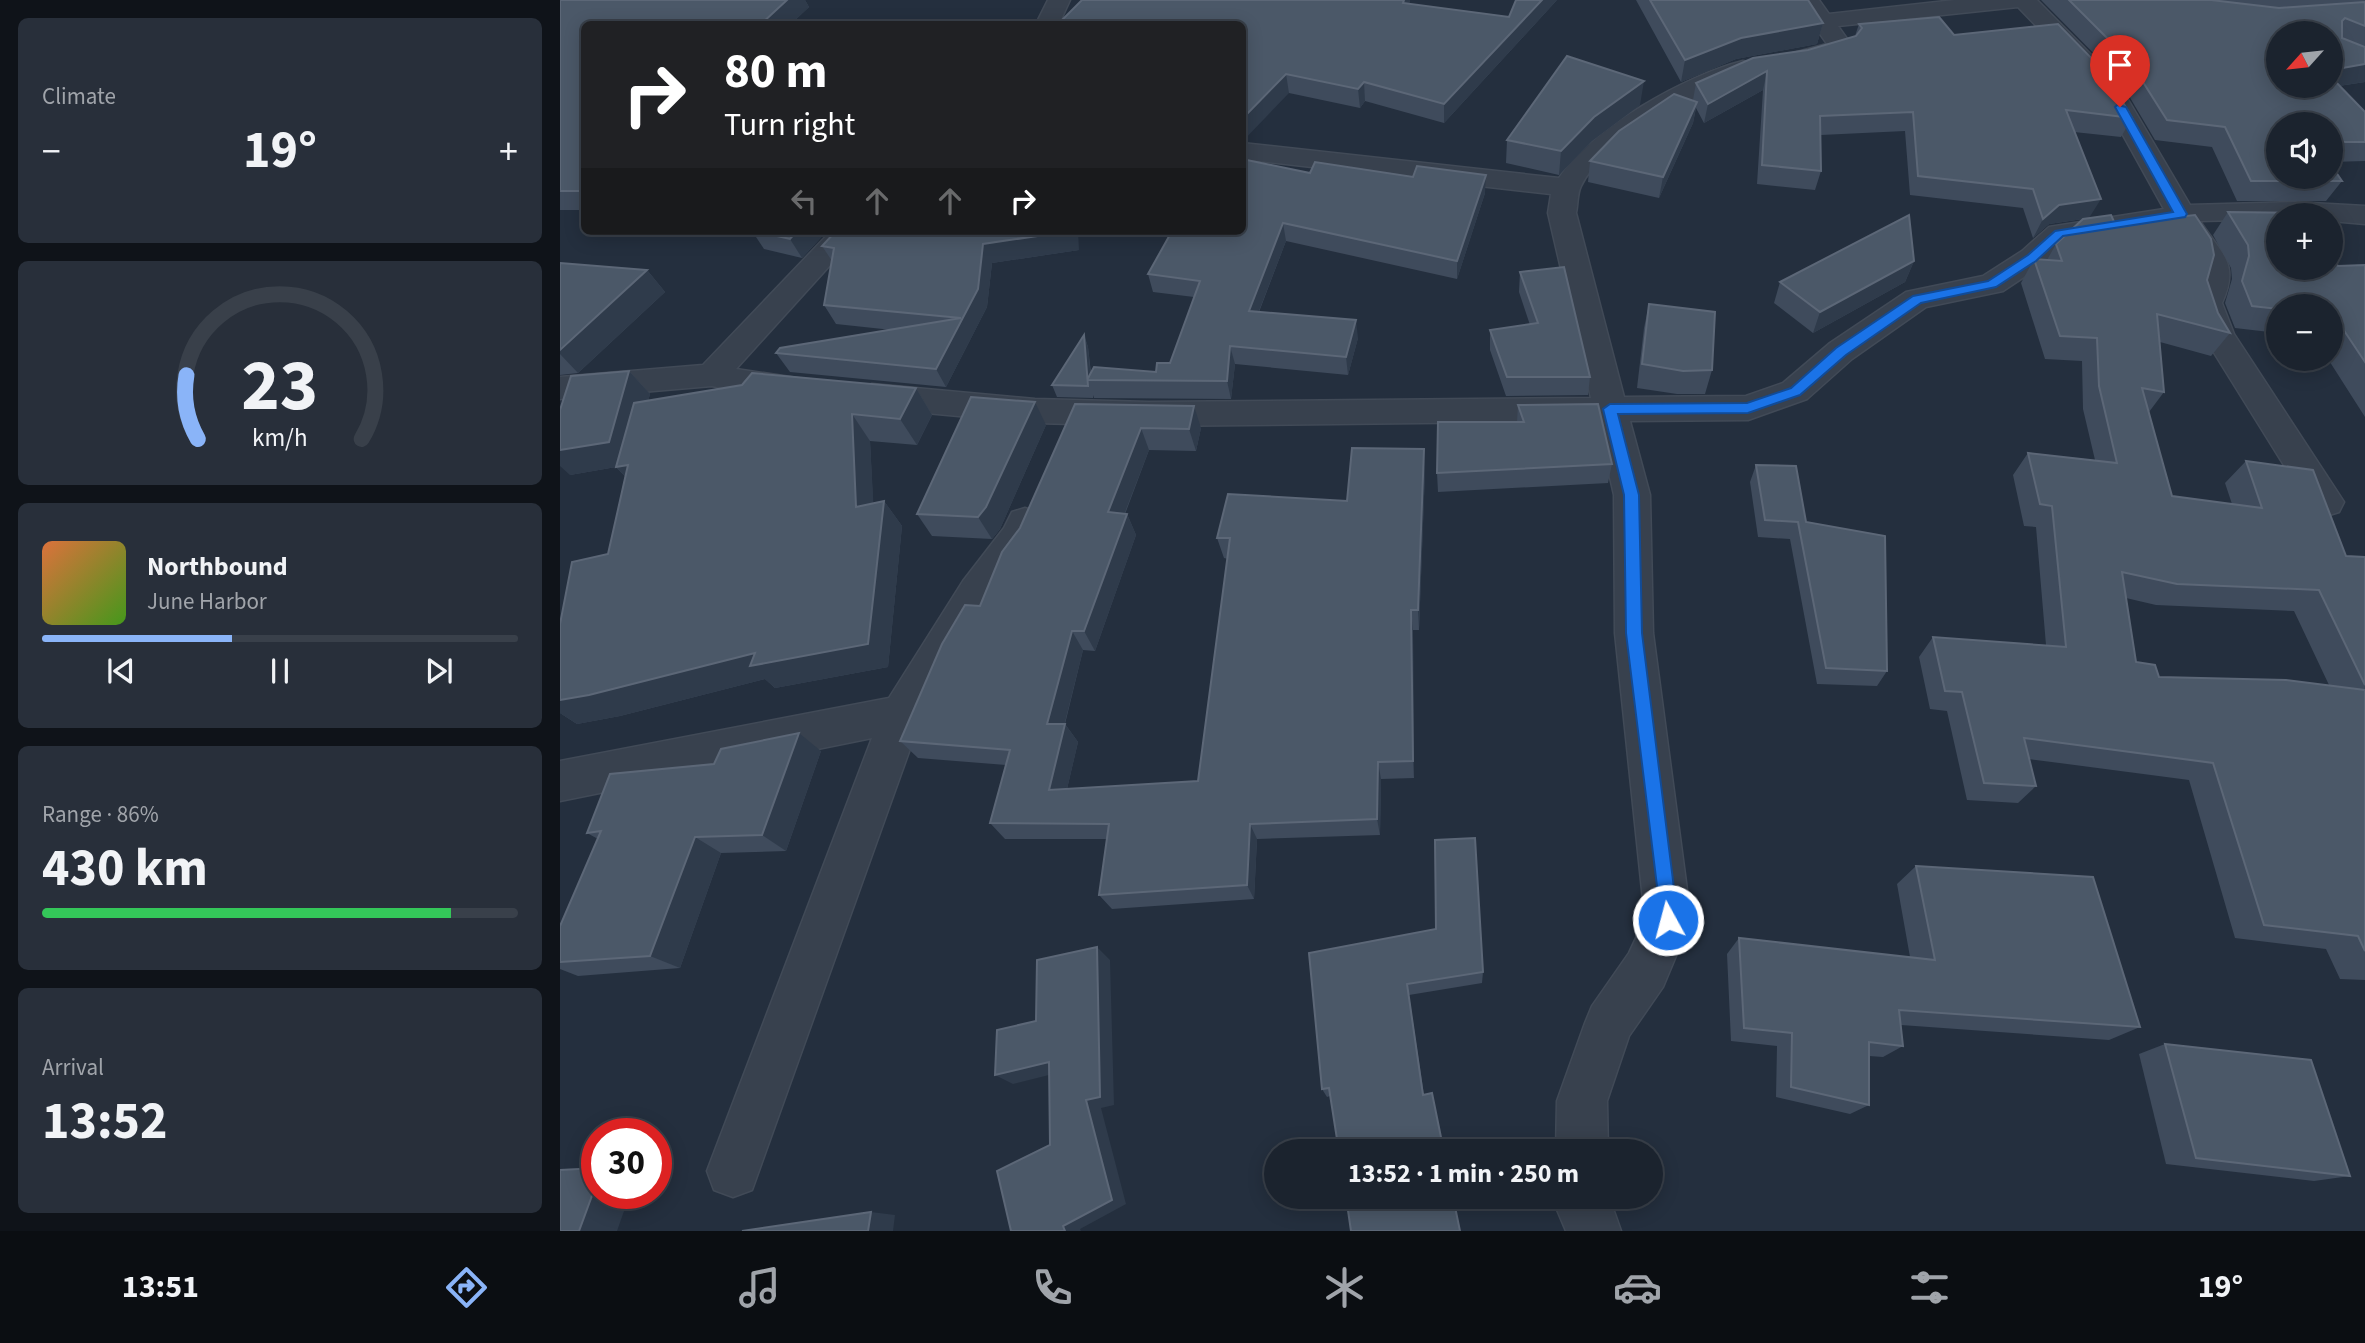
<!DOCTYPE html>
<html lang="en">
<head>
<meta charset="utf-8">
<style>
  :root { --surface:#1b232e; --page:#282f3a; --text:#f1f3f6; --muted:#a0a4aa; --line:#39404a; --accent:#8ab4f8 }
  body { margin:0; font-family:"Source Sans 3",sans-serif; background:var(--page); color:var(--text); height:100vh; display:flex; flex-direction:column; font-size:26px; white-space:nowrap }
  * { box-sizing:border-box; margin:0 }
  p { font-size:23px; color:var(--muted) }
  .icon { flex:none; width:38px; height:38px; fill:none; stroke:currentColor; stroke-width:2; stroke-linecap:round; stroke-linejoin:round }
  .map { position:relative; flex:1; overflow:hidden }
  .panel { display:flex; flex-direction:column; gap:18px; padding:18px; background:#0f1319; width:560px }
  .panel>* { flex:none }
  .hud { position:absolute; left:21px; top:21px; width:665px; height:214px; border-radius:10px; box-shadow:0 4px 18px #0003,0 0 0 2px var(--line); background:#202124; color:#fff; overflow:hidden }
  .needle { width:46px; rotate:243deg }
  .controls { position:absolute; left:1706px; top:21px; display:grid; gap:14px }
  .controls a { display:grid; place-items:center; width:77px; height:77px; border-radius:50%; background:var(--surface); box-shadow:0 4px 18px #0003,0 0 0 2px var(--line); font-size:35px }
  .speed { position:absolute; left:21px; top:1118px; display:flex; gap:14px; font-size:35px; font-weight:700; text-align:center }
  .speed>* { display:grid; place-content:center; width:91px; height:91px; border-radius:50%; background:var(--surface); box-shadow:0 4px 18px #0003,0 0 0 2px var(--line); line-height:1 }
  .speed .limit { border:10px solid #d22; background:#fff; color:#111 }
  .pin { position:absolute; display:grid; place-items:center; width:60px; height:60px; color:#fff; margin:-72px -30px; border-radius:50% 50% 50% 0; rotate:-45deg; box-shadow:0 0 7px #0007 }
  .pin .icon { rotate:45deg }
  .me { position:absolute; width:77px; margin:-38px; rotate:353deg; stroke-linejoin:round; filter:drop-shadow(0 0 5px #0008) }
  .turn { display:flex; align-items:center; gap:24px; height:147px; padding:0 28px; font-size:32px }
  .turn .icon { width:91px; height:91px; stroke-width:2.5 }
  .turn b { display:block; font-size:49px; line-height:60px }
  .lanes { display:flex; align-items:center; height:66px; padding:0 28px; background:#0003; justify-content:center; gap:35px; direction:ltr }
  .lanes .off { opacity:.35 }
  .big { font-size:52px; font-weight:700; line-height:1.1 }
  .panel .widget { flex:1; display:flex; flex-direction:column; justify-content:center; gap:10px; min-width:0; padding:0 24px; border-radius:10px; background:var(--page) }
  .panel .dial { align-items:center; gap:0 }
  .dial svg { height:182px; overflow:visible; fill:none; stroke:var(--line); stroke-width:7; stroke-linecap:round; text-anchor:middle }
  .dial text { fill:var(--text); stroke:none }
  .song { display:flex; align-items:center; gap:21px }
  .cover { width:84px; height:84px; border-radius:10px; background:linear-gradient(135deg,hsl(20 70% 55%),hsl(100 70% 35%)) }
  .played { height:7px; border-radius:4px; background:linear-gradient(90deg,var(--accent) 40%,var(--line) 40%) }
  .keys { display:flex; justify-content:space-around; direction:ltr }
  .heat { display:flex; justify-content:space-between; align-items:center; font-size:38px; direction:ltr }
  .charge { height:10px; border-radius:5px; background:linear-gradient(90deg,#34c759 86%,var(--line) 0) }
  .trip { position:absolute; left:704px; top:1139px; width:399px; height:70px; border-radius:35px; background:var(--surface); box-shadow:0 4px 18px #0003,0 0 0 2px var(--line); font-weight:700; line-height:70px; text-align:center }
  .tab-bar { display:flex; height:112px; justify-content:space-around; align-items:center; background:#0b0e12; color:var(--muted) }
  .tab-bar .icon { width:49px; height:49px }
  .tab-bar .current { color:var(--accent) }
  .tab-bar b { font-size:32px; color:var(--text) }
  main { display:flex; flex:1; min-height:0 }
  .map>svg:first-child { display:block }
</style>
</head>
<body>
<main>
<section class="panel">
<div class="widget"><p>Climate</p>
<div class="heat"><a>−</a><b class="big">19°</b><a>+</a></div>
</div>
<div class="widget dial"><svg viewBox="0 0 100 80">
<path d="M14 69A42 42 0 1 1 86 69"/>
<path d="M14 69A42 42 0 0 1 9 41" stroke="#8ab4f8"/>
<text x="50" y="56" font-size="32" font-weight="700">23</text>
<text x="50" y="72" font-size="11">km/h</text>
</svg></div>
<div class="widget">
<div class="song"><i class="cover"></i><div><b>Northbound</b><p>June Harbor</p></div></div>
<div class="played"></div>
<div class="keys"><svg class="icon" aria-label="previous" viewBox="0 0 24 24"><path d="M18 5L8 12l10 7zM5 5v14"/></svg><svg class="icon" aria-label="pause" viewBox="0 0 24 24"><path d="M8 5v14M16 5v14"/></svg><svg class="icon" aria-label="next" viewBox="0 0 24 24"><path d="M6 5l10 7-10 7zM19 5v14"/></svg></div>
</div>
<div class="widget"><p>Range · 86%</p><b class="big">430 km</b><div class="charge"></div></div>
<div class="widget"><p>Arrival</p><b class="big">13:52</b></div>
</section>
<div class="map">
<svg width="1805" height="1231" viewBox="0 0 1805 1231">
  <rect width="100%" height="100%" fill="#242f3e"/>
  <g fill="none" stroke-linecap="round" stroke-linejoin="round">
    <g stroke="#414a57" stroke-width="3">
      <g id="minor">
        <path d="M488 0H510L499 24H476Z"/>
        <path d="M1236 0H1259L1269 14 1395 0H1477L1557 81 1630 205 1733 202 1805 206V224L1771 221V215H1718V219L1640 221C1662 255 1680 263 1662 303L1674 334 1784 502 1779 512 1766 516 1753 512 1643 335 1632 303C1650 264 1634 257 1613 224L1508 240 1482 265 1443 291 1366 307 1292 359 1247 399 1188 420 1070 421 1090 495 1093 633 1131 920 1103 987 1069 1036 1047 1101 1048 1152H996L997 1101 1025 1023 1032 1006 1069 953 1085 919 1055 633 1054 495 1037 421 589 426 475 423 312 408 300 404 296 396 300 388 312 384 475 399 589 402 1031 398 988 213 991 194 682 159V143L999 178C1031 129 1126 75 1183 61L1192 63 1195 68 1192 73C1144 93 1044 138 1021 186 1017 194 1018 204 1016 213L1064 397 1186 396 1223 383 1270 343 1346 292 1423 276 1462 251 1489 227 1604 209 1538 90 1458 7 1278 26 1293 47 1289 52 1239 66 1230 64 1227 59 1230 54 1267 44Z"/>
        <path d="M271 231H301L176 369 250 380 254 388 250 396 238 399 193 395 152 386 0 399V377L143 365Z"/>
        <path d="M465 508 478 512 483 522 470 548 429 603 360 721 192 1190 173 1197 154 1190 147 1171 312 738 0 801V761L329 698 403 581 444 528 452 512Z"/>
        <path d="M995 1197H1049L1061 1231H1006L995 1205Z"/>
      </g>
    </g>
    <use href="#minor" fill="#38414e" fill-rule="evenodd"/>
  </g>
  <g fill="#3f4b5c" fill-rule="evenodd">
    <path d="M0 0H245L249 7 231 24H24V210H0Z"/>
    <path d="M522 0H850L849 4 949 17 997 0 884 123 805 101 800 108 729 93Z"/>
    <path d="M1076 0H1248L1263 23 1257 44 1176 59 1121 82Z"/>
    <path d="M1481 0H1805V2L1714 8 1805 2V82L1779 86 1805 112V161L1771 162V124H1718L1782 181 1766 201H1677L1652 147 1595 140 1559 79Z"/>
    <path d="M1299 24 1394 35 1572 118 1561 137 1514 132 1529 218 1555 224 1647 280 1658 313 1670 333 1651 356 1600 342 1604 392 1589 412 1612 496 1672 504 1665 483 1686 461 1786 556 1805 557V980L1780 979 1766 949 1675 938 1629 780 1469 759 1476 786 1458 803 1407 800 1387 711 1370 709 1359 657 1373 637 1486 645 1476 527 1464 526 1453 475 1468 453 1535 460 1523 409 1522 361 1485 359 1461 283 1474 259 1487 260 1496 244 1523 219 1489 224 1473 238 1463 208 1350 195 1345 131 1261 135V171L1255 190 1197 184 1203 90 1144 123 1136 108 1133 123 1099 198 1028 182 1030 161 1133 100 1136 83 1295 36ZM1566 598 1596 605 1734 611 1769 685 1599 677 1576 662Z"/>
    <path d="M1080 105 1032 141 999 175 946 163 947 140Z"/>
    <path d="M750 173 925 193 897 279 726 241 699 312 798 338 788 375 675 364 671 399 534 398 533 395V398L497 397 492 385 524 335 528 347 531 373 596 372 610 363 634 297 593 292 588 274Z"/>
    <path d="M1668 212 1778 266 1805 265V417L1768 359H1771V306H1718V333L1675 328 1665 303 1672 279 1671 268 1653 235Z"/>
    <path d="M192 231H267L242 258 204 249Z"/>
    <path d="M262 246 519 250 432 263 427 307 386 387 230 372 216 353 332 330 276 324 264 305 272 261Z"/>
    <path d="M1354 261 1345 282 1253 333 1214 303 1220 282Z"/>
    <path d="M0 263 87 270 105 292 18 373 0 375Z"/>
    <path d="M960 272 1030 377 1028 395 946 396 930 350V330L970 325 959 292Z"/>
    <path d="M1089 304 1152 370 1145 394H1117L1077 388 1084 328Z"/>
    <path d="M69 371 90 394 88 401 356 388 372 415 357 445 310 441 313 503 324 501 342 526 328 667 215 688 205 679 60 716 17 724 0 713V624L48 554 65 476 56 467 10 475Z"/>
    <path d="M515 404 641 428 636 451 589 450 565 514H567L576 535 535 651 523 650 505 724 518 742 507 789 638 781 668 559 664 558 657 538 787 501 865 471 859 630H853L854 778 821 779 820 835 697 839 694 899 552 909 539 895 547 839H445L430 823 446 765 358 758 340 741 420 606 460 528Z"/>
    <path d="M958 405 1052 464 1048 483 878 492 877 473 957 422Z"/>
    <path d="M486 425 440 529 432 539 372 536 357 514Z"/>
    <path d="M1196 465 1246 522 1327 671 1317 686 1257 684 1230 539 1198 537 1190 482Z"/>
    <path d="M261 751 226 851 161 853 120 968 18 976 0 969V926L38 839 27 833 154 764Z"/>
    <path d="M1356 866 1580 1027 1549 1040 1341 1025 1343 1046 1323 1057 1309 1056V1105L1290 1114 1216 1097 1217 1046 1171 1041 1167 954 1179 938 1350 957 1337 884Z"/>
    <path d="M876 929 923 972 922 983 849 995 864 1095 884 1152 770 1096 767 1097 762 1089Z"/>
    <path d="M1605 1044 1790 1176 1754 1181 1606 1164 1579 1054Z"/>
  </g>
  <g fill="#2f3b4b">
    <path d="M227 0H245L249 7 231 24H201Z"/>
    <path d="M844 0H850L844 22 843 3Z"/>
    <path d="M982 0H997L884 123V104Z"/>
    <path d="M1263 23 1257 44 1176 59 1121 82 1125 60 1181 38Z"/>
    <path d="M1805 64V82L1751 90 1771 86V70Z"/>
    <path d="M1207 71 1203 90 1144 123 1148 104Z"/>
    <path d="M726 74 729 93 682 142V119Z"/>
    <path d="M1084 81 1080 105 1032 141 999 175 1001 151 1034 117Z"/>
    <path d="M804 82 805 101 800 108 798 89Z"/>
    <path d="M1137 102 1133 123 1099 198 1103 177Z"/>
    <path d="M926 175 925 193 897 279V261Z"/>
    <path d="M1541 199 1529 218 1489 224 1473 238 1483 219 1499 205Z"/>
    <path d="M723 223 726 241 692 329 689 311Z"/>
    <path d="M237 231H267L242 258 230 239Z"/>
    <path d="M511 231H518L519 250 432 263 427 307 386 387 376 369 418 289 423 244Z"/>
    <path d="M1354 261 1345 282 1253 333 1260 312Z"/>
    <path d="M87 270 105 292 18 373 0 354V350Z"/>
    <path d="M796 320 798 338 788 375 786 357Z"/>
    <path d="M524 335 528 347 531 380H528Z"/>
    <path d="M670 346 675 364 671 399 667 381Z"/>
    <path d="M69 371 90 394 71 465 82 492 56 467 10 475 0 466V450Z"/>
    <path d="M356 388 372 415 357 445 340 419Z"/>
    <path d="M475 402 486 425 440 529 432 539 418 517Z"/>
    <path d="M634 406 641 428 636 451 629 429Z"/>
    <path d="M292 414 310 441 315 533 296 507Z"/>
    <path d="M581 428 589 450 557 533 548 512Z"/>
    <path d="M864 449 865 471 859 630 858 610Z"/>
    <path d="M324 501 342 526 328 667 215 688 205 679 60 716 17 724 0 713V700Z"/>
    <path d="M567 514 576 535 535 651 524 631Z"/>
    <path d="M851 610 853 630 854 778 853 761Z"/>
    <path d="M512 631 523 650 500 742 487 724Z"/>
    <path d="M505 724 518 742 503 806 489 790Z"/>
    <path d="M239 733 261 751 226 851 202 835Z"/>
    <path d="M818 762 821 779 820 835 817 819Z"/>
    <path d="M690 824 697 839 694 899 687 885Z"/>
    <path d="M135 837 161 853 120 968 90 956Z"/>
    <path d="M537 947 550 960 554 1105 541 1108 566 1204 520 1229 521 1231H505L503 1226 526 1100Z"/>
    <path d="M489 1062 505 1071 453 1084 435 1075Z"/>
    <path d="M37 1182V1194H70L57 1231H19Z"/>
    <path d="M311 1212 335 1215 333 1231H308Z"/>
  </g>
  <g fill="#4b5868" stroke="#5c6777" stroke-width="2">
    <path d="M0 0H227L201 24H24V191H0Z"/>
    <path d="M522 0H844L843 3 949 17 956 0H982L884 104 804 82 798 89 726 74 682 119V24H498Z"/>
    <path d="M1090 0H1248L1263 23 1181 38 1125 60Z"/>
    <path d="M1509 0H1651L1719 8 1805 2V26L1785 18 1782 21V38L1805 47V64L1771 70V33H1718V86H1771V77L1805 112V142H1771V124H1718V177H1771V165L1782 181H1691L1665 127 1607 120 1569 60Z"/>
    <path d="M1379 17 1394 35 1498 24 1546 73 1572 118 1506 110 1541 199 1499 205 1483 219 1473 189 1358 176 1353 112 1260 116 1261 171 1202 165 1207 71 1148 104 1136 83 1193 58 1248 50 1296 36 1302 28 1299 24Z"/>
    <path d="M1007 56 1084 81 1034 117 1001 151 947 140Z"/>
    <path d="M1114 94 1137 102 1103 177 1030 161 1059 131Z"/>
    <path d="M682 159 750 173 755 162 853 177 857 166 926 175 897 261 723 223 689 311 796 320 786 357 670 346 667 381 527 380 534 367 596 372 597 363H610L640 281 588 274 612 231H682Z"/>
    <path d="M1668 212 1739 213 1741 215H1718V268H1771V256L1778 266 1805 265V362L1773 314H1771V306H1718V309L1692 306 1682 281 1689 256 1688 245Z"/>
    <path d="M1349 215 1354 261 1260 312 1220 282Z"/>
    <path d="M1551 215 1555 224 1635 215 1651 239 1654 255 1647 280 1658 313 1670 333 1597 314 1604 392 1582 388 1612 496 1702 508 1686 461 1753 470 1786 556 1805 557V685L1759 590 1617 584 1562 572 1576 662 1595 665 1599 677 1726 680 1805 690V951L1798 936 1704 925 1653 763 1464 738 1476 786 1424 783 1402 692 1385 691 1373 637 1506 647 1492 506 1480 504 1468 453 1557 463 1539 386 1537 338 1500 336 1474 259 1502 261 1496 244 1523 219Z"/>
    <path d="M195 231H237L230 239Z"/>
    <path d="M276 231H511L423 244 418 289 376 369 216 353 220 348 401 318 264 305 274 248 262 246Z"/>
    <path d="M0 263 87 270 0 350Z"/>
    <path d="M1004 267 1030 377H947L930 330 978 323 960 272Z"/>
    <path d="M1089 304 1155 312 1152 370 1123 371 1082 364Z"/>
    <path d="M524 335 528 386 492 385Z"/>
    <path d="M69 371 49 442 0 450V410L11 376Z"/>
    <path d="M192 373 356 388 340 419 292 414 296 507 324 501 308 644 190 666 195 653 29 695 0 700V624L12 562 48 554 68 465 56 467 74 403 182 385Z"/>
    <path d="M411 397 475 402 426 507 418 517 357 514Z"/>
    <path d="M515 404 634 406 629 429 581 428 548 512 567 514 524 631H512L487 724H505L489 790 638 781 670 538H657L668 494 787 501 792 448 864 449 858 610H851L853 761 818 762 817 819 690 824 687 885 539 895 549 824 430 823 450 750 340 741 382 644 405 605 420 606 442 552 460 528Z"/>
    <path d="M1038 404 1052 464 877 473 878 422H964L958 405Z"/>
    <path d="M1196 465 1236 466 1246 522 1325 536 1327 671 1266 668 1238 522 1205 520Z"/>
    <path d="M239 733 202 835 135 837 90 956 0 962V926L41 831 27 833 50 774 154 764 161 749Z"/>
    <path d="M915 838 923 972 847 984 863 1095 872 1093 884 1152H779L769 1088 762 1089 749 953 876 929 875 840Z"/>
    <path d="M1356 866 1533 877 1580 1027 1339 1010 1343 1046 1309 1042V1105L1231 1087 1232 1033 1184 1028 1179 938 1375 960Z"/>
    <path d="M537 947 540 1097 526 1100 552 1200 503 1226 505 1231H451L437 1171 490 1145 489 1062 435 1075 437 1030 476 1021 477 960Z"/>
    <path d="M1605 1044 1751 1060 1790 1176 1636 1158Z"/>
    <path d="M37 1168V1182L19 1231H0V1170Z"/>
    <path d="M786 1197H893L900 1231H791Z"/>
    <path d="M311 1212 308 1231H182Z"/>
  </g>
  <path fill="#1a73e8" stroke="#114b97" stroke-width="2" d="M1557 105 1566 107 1627 214 1625 217 1503 236 1476 261 1436 287 1361 303 1286 355 1240 395 1188 413 1058 414 1079 495 1082 633 1118 920 1115 927 1108 930 1102 927 1066 633 1064 495 1043 409 1050 404 1187 403 1231 388 1276 348 1353 296 1428 281 1468 255 1495 231 1613 212 1555 107Z"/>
</svg>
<div class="controls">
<a><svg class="needle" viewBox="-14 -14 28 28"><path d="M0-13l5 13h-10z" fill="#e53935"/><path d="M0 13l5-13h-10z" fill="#a0a4aa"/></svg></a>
<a><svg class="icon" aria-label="sound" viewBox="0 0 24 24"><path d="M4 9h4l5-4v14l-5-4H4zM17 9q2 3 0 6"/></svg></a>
<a>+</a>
<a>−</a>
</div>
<div class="speed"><div class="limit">30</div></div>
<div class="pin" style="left:1560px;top:107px;background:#d93025"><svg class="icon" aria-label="arrive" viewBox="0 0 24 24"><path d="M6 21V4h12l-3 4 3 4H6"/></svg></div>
<svg class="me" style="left:1108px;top:920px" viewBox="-20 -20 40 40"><circle r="17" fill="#1a73e8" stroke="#fff" stroke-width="3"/><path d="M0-11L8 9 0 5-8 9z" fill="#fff"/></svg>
<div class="trip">13:52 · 1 min · 250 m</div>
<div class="hud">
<div class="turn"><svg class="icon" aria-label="right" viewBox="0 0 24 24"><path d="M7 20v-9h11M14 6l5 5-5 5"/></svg><div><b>80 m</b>Turn right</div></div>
<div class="lanes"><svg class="icon off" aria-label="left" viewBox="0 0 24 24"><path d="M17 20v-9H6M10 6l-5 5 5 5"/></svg><svg class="icon off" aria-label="ahead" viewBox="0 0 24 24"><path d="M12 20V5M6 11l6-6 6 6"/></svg><svg class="icon off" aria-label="ahead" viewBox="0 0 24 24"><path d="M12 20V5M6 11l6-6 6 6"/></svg><svg class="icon" aria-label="right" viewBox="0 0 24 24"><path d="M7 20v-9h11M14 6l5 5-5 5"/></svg></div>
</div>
</div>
</main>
<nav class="tab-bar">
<b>13:51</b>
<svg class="icon current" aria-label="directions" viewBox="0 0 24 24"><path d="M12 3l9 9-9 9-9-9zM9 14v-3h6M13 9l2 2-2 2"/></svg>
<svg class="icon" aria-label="music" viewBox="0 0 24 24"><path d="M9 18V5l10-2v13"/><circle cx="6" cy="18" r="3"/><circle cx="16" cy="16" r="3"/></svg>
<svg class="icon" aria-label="phone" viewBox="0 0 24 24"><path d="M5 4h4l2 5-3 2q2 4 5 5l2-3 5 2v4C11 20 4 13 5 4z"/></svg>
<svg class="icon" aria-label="climate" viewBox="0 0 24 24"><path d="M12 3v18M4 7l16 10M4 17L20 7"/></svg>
<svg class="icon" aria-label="car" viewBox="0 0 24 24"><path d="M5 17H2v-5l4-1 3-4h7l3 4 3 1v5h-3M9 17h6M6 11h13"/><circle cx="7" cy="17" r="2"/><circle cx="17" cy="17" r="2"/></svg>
<svg class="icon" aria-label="filters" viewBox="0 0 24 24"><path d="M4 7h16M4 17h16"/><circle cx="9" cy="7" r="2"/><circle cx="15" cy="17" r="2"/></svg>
<b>19°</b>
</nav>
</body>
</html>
